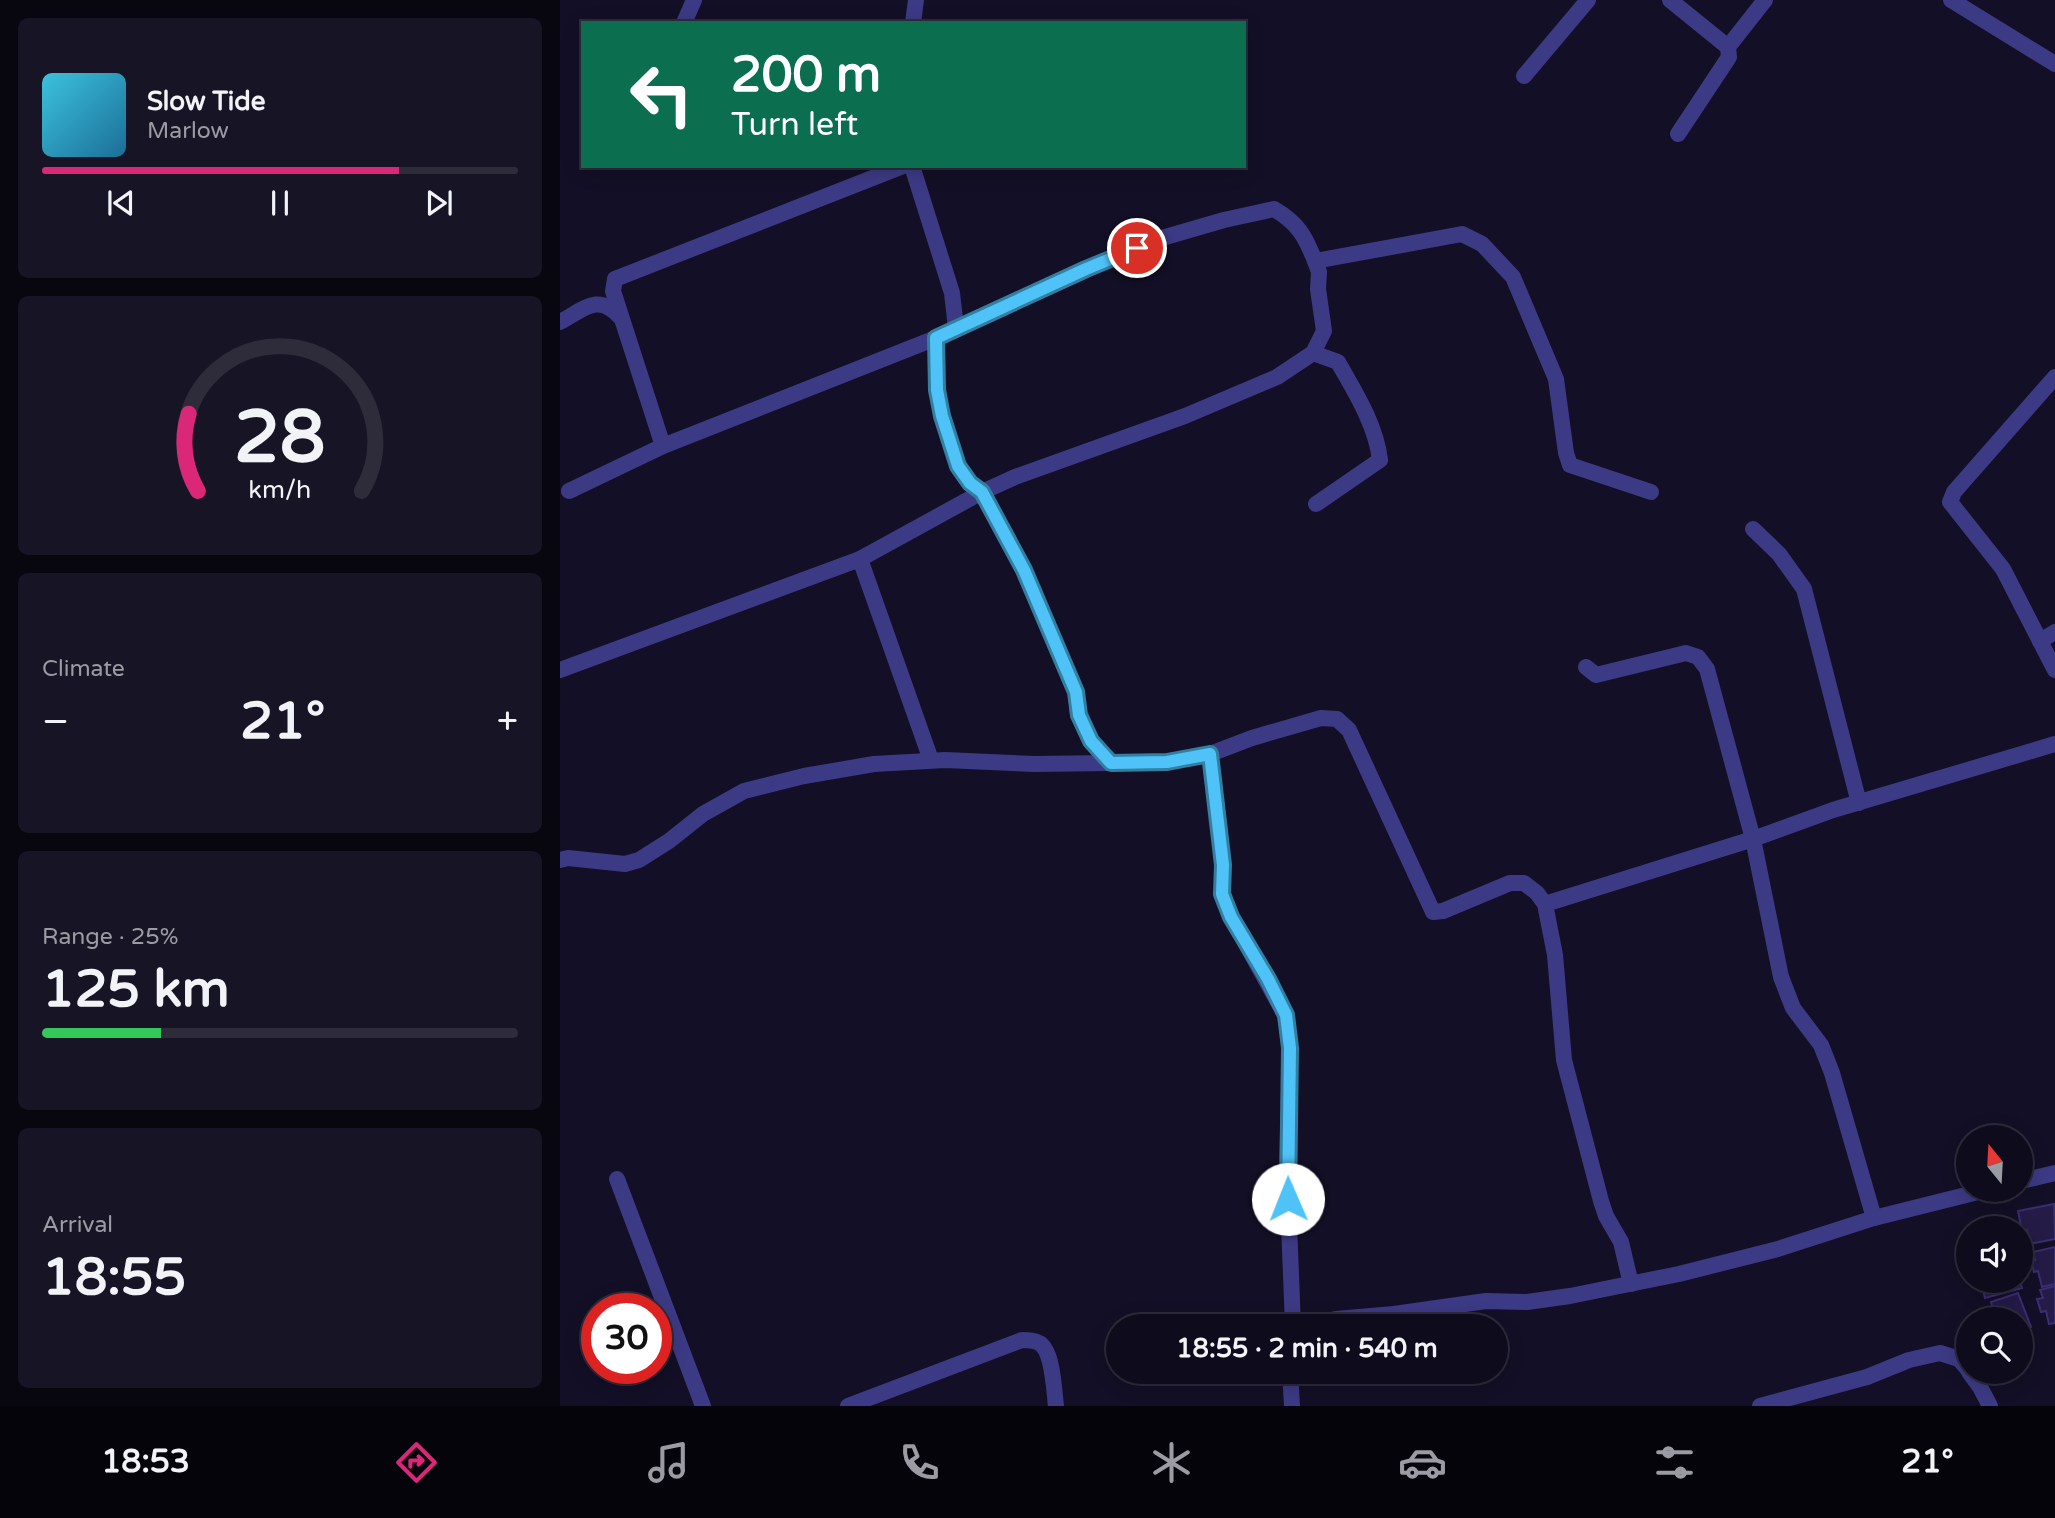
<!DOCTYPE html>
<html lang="en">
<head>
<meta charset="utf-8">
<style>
  :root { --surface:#0e0b1c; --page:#171425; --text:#f1f3f6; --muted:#9b9ba3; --line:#2e2b3b; --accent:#db2777 }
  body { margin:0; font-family:"Varela Round",sans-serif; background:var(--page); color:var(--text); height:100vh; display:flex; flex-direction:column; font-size:26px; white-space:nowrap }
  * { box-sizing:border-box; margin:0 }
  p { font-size:23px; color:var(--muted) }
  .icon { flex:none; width:38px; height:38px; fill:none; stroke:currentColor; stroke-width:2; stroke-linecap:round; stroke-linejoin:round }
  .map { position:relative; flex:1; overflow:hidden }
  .side { display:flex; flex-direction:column; gap:18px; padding:18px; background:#08060f; width:560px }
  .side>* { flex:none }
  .hud { position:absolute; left:21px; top:21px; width:665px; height:147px; border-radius:0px; box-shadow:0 4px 18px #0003,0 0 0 2px var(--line); background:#0b6e4f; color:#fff; overflow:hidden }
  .needle { width:46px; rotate:342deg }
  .fabs { position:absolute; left:1396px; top:1125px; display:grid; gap:14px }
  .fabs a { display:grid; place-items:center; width:77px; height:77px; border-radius:50%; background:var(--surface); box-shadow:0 4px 18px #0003,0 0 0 2px var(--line); font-size:35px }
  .speed { position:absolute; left:21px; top:1293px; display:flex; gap:14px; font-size:35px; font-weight:700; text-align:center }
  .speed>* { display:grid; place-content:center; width:91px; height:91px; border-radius:50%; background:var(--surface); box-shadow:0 4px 18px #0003,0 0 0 2px var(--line); line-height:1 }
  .speed .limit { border:10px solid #d22; background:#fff; color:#111 }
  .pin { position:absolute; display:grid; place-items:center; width:60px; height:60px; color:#fff; margin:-30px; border:4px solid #fff; border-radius:50%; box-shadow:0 2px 7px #0007 }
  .me { position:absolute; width:77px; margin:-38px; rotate:359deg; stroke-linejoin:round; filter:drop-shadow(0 0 5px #0008) }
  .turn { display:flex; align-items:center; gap:24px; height:147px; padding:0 35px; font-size:32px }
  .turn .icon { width:91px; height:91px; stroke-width:2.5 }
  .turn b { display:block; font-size:49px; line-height:60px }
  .big { font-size:52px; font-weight:700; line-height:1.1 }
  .side .widget { flex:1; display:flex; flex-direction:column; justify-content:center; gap:10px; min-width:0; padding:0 24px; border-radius:10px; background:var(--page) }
  .side .dial { align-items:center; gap:0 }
  .dial svg { height:182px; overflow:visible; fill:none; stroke:var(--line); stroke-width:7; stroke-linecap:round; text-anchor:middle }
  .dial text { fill:var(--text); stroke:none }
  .song { display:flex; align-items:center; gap:21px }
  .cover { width:84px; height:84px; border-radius:10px; background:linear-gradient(135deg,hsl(190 70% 55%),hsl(200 70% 35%)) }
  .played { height:7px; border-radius:4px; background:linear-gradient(90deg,var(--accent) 75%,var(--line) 75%) }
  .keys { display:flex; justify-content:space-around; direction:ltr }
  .heat { display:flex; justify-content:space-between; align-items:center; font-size:38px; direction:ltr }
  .charge { height:10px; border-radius:5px; background:linear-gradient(90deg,#34c759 25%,var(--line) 0) }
  .trip { position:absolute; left:546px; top:1314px; width:402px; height:70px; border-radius:35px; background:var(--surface); box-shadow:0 4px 18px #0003,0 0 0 2px var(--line); font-weight:700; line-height:70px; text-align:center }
  .menu { display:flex; height:112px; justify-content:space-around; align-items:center; background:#06040b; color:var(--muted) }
  .menu .icon { width:49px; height:49px }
  .menu .current { color:var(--accent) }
  .menu b { font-size:32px; color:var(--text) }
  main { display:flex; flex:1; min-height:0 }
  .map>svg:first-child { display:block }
</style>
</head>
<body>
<main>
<section class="side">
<div class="widget">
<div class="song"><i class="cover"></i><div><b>Slow Tide</b><p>Marlow</p></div></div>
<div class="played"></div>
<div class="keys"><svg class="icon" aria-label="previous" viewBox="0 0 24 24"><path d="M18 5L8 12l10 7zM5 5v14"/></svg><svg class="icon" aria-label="pause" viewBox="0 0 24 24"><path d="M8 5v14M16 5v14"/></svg><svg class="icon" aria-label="next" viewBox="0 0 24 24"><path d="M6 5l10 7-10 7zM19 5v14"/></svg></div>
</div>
<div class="widget dial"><svg viewBox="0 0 100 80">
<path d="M14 69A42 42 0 1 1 86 69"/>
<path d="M14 69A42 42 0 0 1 10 35" stroke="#db2777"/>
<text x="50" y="56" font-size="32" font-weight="700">28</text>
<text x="50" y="72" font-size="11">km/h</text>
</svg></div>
<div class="widget"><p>Climate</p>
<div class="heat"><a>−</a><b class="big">21°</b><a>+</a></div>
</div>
<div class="widget"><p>Range · 25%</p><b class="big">125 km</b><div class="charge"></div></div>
<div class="widget"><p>Arrival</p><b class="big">18:55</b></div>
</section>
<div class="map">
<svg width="1495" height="1406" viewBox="0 0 1495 1406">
  <rect width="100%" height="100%" fill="#130f26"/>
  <g fill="#241b47" stroke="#3b2d73" stroke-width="2">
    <path d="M1494 1204 1495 1239 1470 1244 1467 1230 1462 1231 1458 1211Z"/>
    <path d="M1495 1247V1284L1482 1287 1478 1271 1474 1272 1471 1261 1475 1260 1473 1252Z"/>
    <path d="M1421 1281H1460L1462 1288 1425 1298Z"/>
    <path d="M1495 1286V1323L1489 1324 1486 1311 1481 1312 1477 1299 1483 1298 1480 1290Z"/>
    <path d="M1458 1293 1471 1327 1461 1331V1320H1436L1431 1302Z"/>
  </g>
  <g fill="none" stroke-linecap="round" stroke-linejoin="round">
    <g stroke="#3d3a85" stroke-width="16">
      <path d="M1110 0 1168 47 1169 57 1118 134"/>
      <path d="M1391 0 1495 64"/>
      <path d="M124 23 134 0"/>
      <path d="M353 23 356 0"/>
      <path d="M1168 47 1205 0"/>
      <path d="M964 76 1028 0"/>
      <path d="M352 166 392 293 396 328"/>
      <path d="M0 322C23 310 38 292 60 317"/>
      <path d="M376 338 377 390 382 416 398 466 410 483 422 492 464 570 516 692 518 715 531 741 550 763 607 762 650 754 692 738 761 718 777 719 789 730 873 912 883 911 950 883H964L977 893 985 904 995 955 1004 1060 1041 1201 1046 1216 1061 1242 1071 1284"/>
      <path d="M753 353 778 362C795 392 816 425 820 460L756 504"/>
      <path d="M103 446 53 291 55 279 343 166"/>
      <path d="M9 491 103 446 376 338 526 269 602 238 664 220 714 209C738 223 745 236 755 261L902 234 922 244 953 277 996 379 1006 453 1010 465 1091 492"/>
      <path d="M1193 529 1219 554 1244 589 1299 803"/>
      <path d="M1495 632 1480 641 1495 670"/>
      <path d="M1480 641 1443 569 1390 502 1394 492 1495 377"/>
      <path d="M1026 667 1036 675 1126 653 1138 657 1147 669 1193 839 1221 977 1233 1008 1261 1045 1272 1073 1314 1218"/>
      <path d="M0 670 300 559"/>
      <path d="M650 754 663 865 662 893 671 917 725 1015 730 1048 727 1173 733 1326"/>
      <path d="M371 760 300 559 422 492 455 477 625 416 717 377 753 353 764 331 758 289 759 272 755 261"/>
      <path d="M0 860 8 858 65 864 79 860 109 841 143 814 184 791 244 776 314 764 385 760 474 764 550 763"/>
      <path d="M985 904 1193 839 1273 810 1495 744"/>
      <path d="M57 1179 143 1406"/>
      <path d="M1461 1181 1495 1173"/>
      <path d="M753 1326 776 1319 834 1314 926 1301 967 1302 1010 1296 1119 1274 1218 1249 1314 1218 1426 1190"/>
      <path d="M730 1372 732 1406"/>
      <path d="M1409 1372 1420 1387 1430 1406"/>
      <path d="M288 1406 462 1340C467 1340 474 1340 479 1343 493 1350 494 1391 496 1406"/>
      <path d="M1200 1406 1307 1377 1349 1360 1380 1353 1399 1359 1409 1371"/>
    </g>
  </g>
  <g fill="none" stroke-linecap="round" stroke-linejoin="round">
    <g stroke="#337fa1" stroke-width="18">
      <path id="route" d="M577 248 526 269 376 338 377 390 382 416 398 466 410 483 422 492 464 570 516 692 519 715 531 741 551 763 607 762 650 754 663 865 662 894 671 917 708 979 726 1015 730 1048 728 1199"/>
    </g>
    <use href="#route" stroke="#4fc3f7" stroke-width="12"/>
  </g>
</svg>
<div class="fabs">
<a><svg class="needle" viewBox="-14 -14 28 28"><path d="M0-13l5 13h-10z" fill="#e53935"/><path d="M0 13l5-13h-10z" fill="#9b9ba3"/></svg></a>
<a><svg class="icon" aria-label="sound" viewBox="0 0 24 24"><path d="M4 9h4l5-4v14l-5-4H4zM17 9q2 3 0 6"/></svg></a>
<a><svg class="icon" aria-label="search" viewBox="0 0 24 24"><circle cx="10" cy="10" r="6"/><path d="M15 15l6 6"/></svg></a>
</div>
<div class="speed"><div class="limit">30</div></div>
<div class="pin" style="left:577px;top:248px;background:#d93025"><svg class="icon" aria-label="arrive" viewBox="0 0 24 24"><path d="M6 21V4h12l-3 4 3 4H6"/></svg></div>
<svg class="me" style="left:728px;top:1199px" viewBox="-20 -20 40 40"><circle r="19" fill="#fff"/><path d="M0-13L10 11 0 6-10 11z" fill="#4fc3f7"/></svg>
<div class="trip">18:55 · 2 min · 540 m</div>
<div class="hud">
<div class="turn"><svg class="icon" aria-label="left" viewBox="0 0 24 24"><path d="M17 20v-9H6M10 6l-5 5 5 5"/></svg><div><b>200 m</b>Turn left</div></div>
</div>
</div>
</main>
<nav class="menu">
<b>18:53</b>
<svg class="icon current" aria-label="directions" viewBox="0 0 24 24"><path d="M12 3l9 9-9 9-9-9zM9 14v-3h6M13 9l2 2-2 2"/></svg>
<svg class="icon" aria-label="music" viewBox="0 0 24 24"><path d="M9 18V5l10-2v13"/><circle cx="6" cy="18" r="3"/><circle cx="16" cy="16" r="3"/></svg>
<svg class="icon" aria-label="phone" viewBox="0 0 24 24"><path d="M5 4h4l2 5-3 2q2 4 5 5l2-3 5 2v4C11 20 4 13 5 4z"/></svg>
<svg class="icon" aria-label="climate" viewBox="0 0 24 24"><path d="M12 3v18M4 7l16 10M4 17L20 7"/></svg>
<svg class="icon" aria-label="car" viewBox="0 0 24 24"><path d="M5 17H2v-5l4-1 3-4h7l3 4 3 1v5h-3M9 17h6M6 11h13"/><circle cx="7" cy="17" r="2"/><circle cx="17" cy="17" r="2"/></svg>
<svg class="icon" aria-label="filters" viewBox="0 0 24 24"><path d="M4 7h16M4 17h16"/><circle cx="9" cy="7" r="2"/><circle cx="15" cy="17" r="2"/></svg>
<b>21°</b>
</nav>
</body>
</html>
